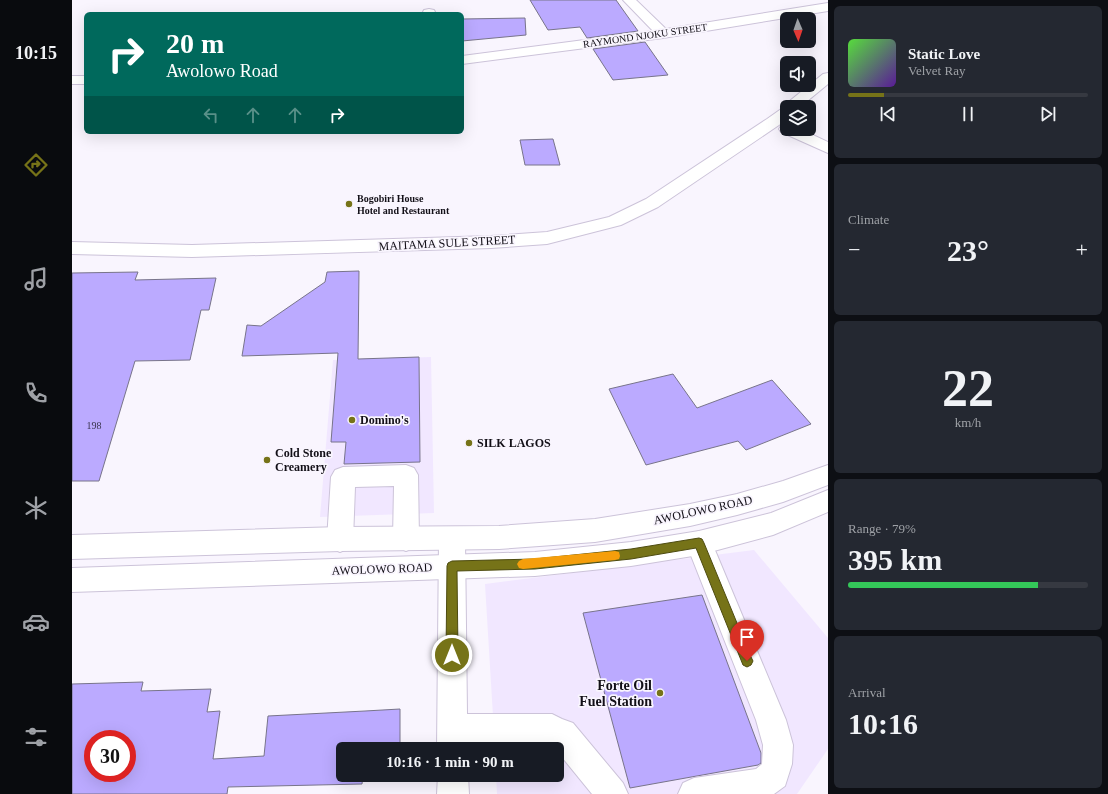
<!DOCTYPE html>
<html lang="en">
<head>
<meta charset="utf-8">
<style>
  :root { --surface:#171b24; --page:#242831; --text:#f1f3f6; --muted:#9ea1a6; --line:#363941; --accent:#767318 }
  body { margin:0; font-family:Georgia,serif; background:var(--page); color:var(--text); height:100vh; display:flex; flex-direction:column; font-size:15px; white-space:nowrap }
  * { box-sizing:border-box; margin:0 }
  p { font-size:13px; color:var(--muted) }
  .icon { flex:none; width:22px; height:22px; fill:none; stroke:currentColor; stroke-width:2; stroke-linecap:round; stroke-linejoin:round }
  .map { position:relative; flex:1; overflow:hidden }
  .sheet { display:flex; flex-direction:column; gap:6px; padding:6px; background:#0d0f14; width:280px }
  .sheet>* { flex:none }
  .banner { position:absolute; left:12px; top:12px; width:380px; height:122px; border-radius:6px; box-shadow:0 4px 16px #0002; background:#00695c; color:#fff; overflow:hidden }
  .needle { width:26px; rotate:178deg }
  .controls { position:absolute; left:708px; top:12px; display:grid; gap:8px }
  .controls a { display:grid; place-items:center; width:36px; height:36px; border-radius:6px; background:var(--surface); box-shadow:0 4px 16px #0002; font-size:20px }
  .speed { position:absolute; left:12px; top:730px; display:flex; gap:8px; font-size:20px; font-weight:700; text-align:center }
  .speed>* { display:grid; place-content:center; width:52px; height:52px; border-radius:50%; background:var(--surface); box-shadow:0 4px 16px #0002; line-height:1 }
  .speed .limit { border:6px solid #d22; background:#fff; color:#111 }
  .pin { position:absolute; display:grid; place-items:center; width:34px; height:34px; color:#fff; margin:-41px -17px; border-radius:50% 50% 50% 0; rotate:-45deg; box-shadow:0 0 4px #0007 }
  .pin .icon { rotate:45deg }
  .me { position:absolute; width:44px; margin:-22px; rotate:0deg; stroke-linejoin:round; filter:drop-shadow(0 0 3px #0008) }
  .turn { display:flex; align-items:center; gap:14px; height:84px; padding:0 16px; font-size:18px }
  .turn .icon { width:52px; height:52px; stroke-width:2.5 }
  .turn b { display:block; font-size:28px; line-height:34px }
  .lanes { display:flex; align-items:center; height:38px; padding:0 16px; background:#0003; justify-content:center; gap:20px; direction:ltr }
  .lanes .off { opacity:.35 }
  .big { font-size:30px; font-weight:800; line-height:1.1 }
  .sheet .tile { flex:1; display:flex; flex-direction:column; justify-content:center; gap:6px; min-width:0; padding:0 14px; border-radius:6px; background:var(--page) }
  .sheet .dial { align-items:center; gap:0 }
  .dial b { font-size:52px; line-height:1 }
  .song { display:flex; align-items:center; gap:12px }
  .cover { width:48px; height:48px; border-radius:6px; background:linear-gradient(135deg,hsl(110 70% 55%),hsl(270 70% 35%)) }
  .played { height:4px; border-radius:2px; background:linear-gradient(90deg,var(--accent) 15%,var(--line) 15%) }
  .keys { display:flex; justify-content:space-around; direction:ltr }
  .heat { display:flex; justify-content:space-between; align-items:center; font-size:22px; direction:ltr }
  .charge { height:6px; border-radius:3px; background:linear-gradient(90deg,#34c759 79%,var(--line) 0) }
  .trip { position:absolute; left:264px; top:742px; width:228px; height:40px; border-radius:6px; background:var(--surface); box-shadow:0 4px 16px #0002; font-weight:800; line-height:40px; text-align:center }
  main { display:flex; flex:1; min-height:0 }
  .tab-bar { display:flex; flex-direction:column; width:72px; justify-content:space-around; align-items:center; background:#090b0e; color:var(--muted) }
  .tab-bar .icon { width:28px; height:28px }
  .tab-bar .on { color:var(--accent) }
  .tab-bar b { font-size:18px; color:var(--text) }
  .map>svg:first-child { display:block }
</style>
</head>
<body>
<main>
<nav class="tab-bar">
<b>10:15</b>
<svg class="icon on" aria-label="directions" viewBox="0 0 24 24"><path d="M12 3l9 9-9 9-9-9zM9 14v-3h6M13 9l2 2-2 2"/></svg>
<svg class="icon" aria-label="music" viewBox="0 0 24 24"><path d="M9 18V5l10-2v13"/><circle cx="6" cy="18" r="3"/><circle cx="16" cy="16" r="3"/></svg>
<svg class="icon" aria-label="phone" viewBox="0 0 24 24"><path d="M5 4h4l2 5-3 2q2 4 5 5l2-3 5 2v4C11 20 4 13 5 4z"/></svg>
<svg class="icon" aria-label="climate" viewBox="0 0 24 24"><path d="M12 3v18M4 7l16 10M4 17L20 7"/></svg>
<svg class="icon" aria-label="car" viewBox="0 0 24 24"><path d="M5 17H2v-5l4-1 3-4h7l3 4 3 1v5h-3M9 17h6M6 11h13"/><circle cx="7" cy="17" r="2"/><circle cx="17" cy="17" r="2"/></svg>
<svg class="icon" aria-label="filters" viewBox="0 0 24 24"><path d="M4 7h16M4 17h16"/><circle cx="9" cy="7" r="2"/><circle cx="15" cy="17" r="2"/></svg>
</nav>
<div class="map">
<svg width="756" height="794" viewBox="0 0 756 794">
  <rect width="100%" height="100%" fill="#f9f5fe"/>
  <g fill="#f1e7ff">
    <path d="M359 357 362 513 248 517 261 360Z"/>
    <path d="M682 550 756 638V749L725 794H425L424 775H485V749H423L413 584Z"/>
  </g>
  <g fill="#baf" stroke="#78748a" fill-rule="evenodd">
    <path d="M458 0H544L566 31 515 38 508 27 476 30Z"/>
    <path d="M453 18 454 35 390 41V19Z"/>
    <path d="M573 42 596 75 541 80 521 49Z"/>
    <path d="M481 139 488 165H453L448 140Z"/>
    <path d="M287 271 286 359 347 357 348 462 272 464 274 442H259L266 353 170 356 175 325 189 326 253 282 255 272Z"/>
    <path d="M66 272 63 280 144 278 137 310H129L118 360 63 361 27 481H0V273Z"/>
    <path d="M601 374 625 408 700 380 739 424 674 450 666 441 574 465 537 389Z"/>
    <path d="M630 595 689 753V763L686 765 558 788 511 613Z"/>
    <path d="M71 682 69 691 139 689 135 712 148 711 141 759 192 756 196 716 293 711 328 709V749H271V775H291L290 784 156 787 155 794H0V684ZM21 739H55V773H21Z"/>
  </g>
  <g fill="none" stroke-linecap="round" stroke-linejoin="round">
    <g stroke="#ccc3d9" stroke-width="2">
      <g id="minor">
        <path d="M551 0H564L594 29 756 3V11L591 38 390 64V56L581 31Z"/>
        <path d="M357 9 362 10 364 14H350L352 10Z"/>
        <path d="M756 73V84L728 107H715V119L707 125 586 207 549 225 475 244 419 248 120 257 0 254V242L120 245 419 236 475 232 537 217 574 199 695 119 712 107 714 104 751 74Z"/>
        <rect x="0" y="76" width="14" height="8"/>
        <path d="M715 124V129H728L756 142V153L709 132 707 129 709 126Z"/>
        <path d="M334 465 342 468 346 475 347 539 343 547 334 551 325 547 321 539 322 486 283 487 281 540 277 548 268 552 259 548 255 540 259 477 263 470 271 467Z"/>
        <path d="M380 527 389 531 393 539 395 714H480L490 719 501 723 551 783 556 794H520L485 751V749L478 744H395V749H365L367 539 371 531Z"/>
        <path d="M627 531 636 535 640 543 714 720 721 745 720 764 713 786 702 794H606L611 783 622 778 684 769 690 764 691 745 684 720 614 543 618 535Z"/>
        <path d="M366 775H396L397 794H365Z"/>
      </g>
    </g>
    <g stroke="#ccc3d9" stroke-width="2">
      <g id="major">
        <path d="M756 465V485L711 502 665 515 618 526 523 542 427 549 269 551 0 559V535L269 527 427 526 523 519 618 504 665 494 711 481Z"/>
        <path d="M756 490V512L701 535 627 555 559 566 463 576 0 592V568L463 552 559 542 627 531 699 513Z"/>
      </g>
    </g>
    <use href="#minor" fill="#fff" fill-rule="evenodd"/>
    <use href="#major" fill="#fff" fill-rule="evenodd"/>
  </g>
  <path fill="#767318" stroke="#4d4b10" d="M627 538 630 539 632 543 679 657 681 661 679 665 675 667 671 665 624 548 559 559 463 569 385 571 386 655 384 659 380 661 376 659 374 655 375 566 376 563 380 561 463 559 559 549Z"/>
  <path fill="#f59e0b" d="M543 551 547 552 548 556 547 559 543 560 451 569 447 568 445 564 447 561 451 559Z"/>
  <g fill="#767318" stroke="#f9f5fe" stroke-width="1.5">
    <circle cx="277" cy="204" r="4"/>
    <circle cx="280" cy="420" r="4"/>
    <circle cx="397" cy="443" r="4"/>
    <circle cx="195" cy="460" r="4"/>
    <circle cx="588" cy="693" r="4"/>
  </g>
  <g text-anchor="middle" stroke-width="3.5" stroke-linejoin="round" paint-order="stroke">
    <g font-size="10" fill="#120f17" stroke="#f9f5fe">
      <text transform="translate(573 35) rotate(-8)" y="4">RAYMOND NJOKU STREET</text>
    </g>
    <g font-size="10" font-weight="bold" fill="#120f17" stroke="#f9f5fe" text-anchor="start">
      <text x="285" y="202">Bogobiri House<tspan x="285" dy="12">Hotel and Restaurant</tspan></text>
    </g>
    <g font-size="10" fill="#3c3651">
      <text x="22" y="429">198</text>
    </g>
    <g font-size="12" fill="#120f17" stroke="#f9f5fe">
      <text transform="translate(375 243) rotate(-3)" y="4">MAITAMA SULE STREET</text>
      <text transform="translate(631 510) rotate(-12)" y="4">AWOLOWO ROAD</text>
      <text transform="translate(310 569) rotate(-2)" y="4">AWOLOWO ROAD</text>
    </g>
    <g font-size="12" font-weight="bold" fill="#120f17" stroke="#f9f5fe" text-anchor="start">
      <text x="288" y="424">Domino's</text>
      <text x="405" y="447">SILK LAGOS</text>
      <text x="203" y="457">Cold Stone<tspan x="203" dy="14">Creamery</tspan></text>
    </g>
    <g font-size="14" font-weight="bold" fill="#120f17" stroke="#f9f5fe" text-anchor="end">
      <text x="580" y="690">Forte Oil<tspan x="580" dy="16">Fuel Station</tspan></text>
    </g>
  </g>
</svg>
<div class="controls">
<a><svg class="needle" viewBox="-14 -14 28 28"><path d="M0-13l5 13h-10z" fill="#e53935"/><path d="M0 13l5-13h-10z" fill="#9ea1a6"/></svg></a>
<a><svg class="icon" aria-label="sound" viewBox="0 0 24 24"><path d="M4 9h4l5-4v14l-5-4H4zM17 9q2 3 0 6"/></svg></a>
<a><svg class="icon" aria-label="layers" viewBox="0 0 24 24"><path d="M12 4l9 5-9 5-9-5zM3 14l9 5 9-5"/></svg></a>
</div>
<div class="speed"><div class="limit">30</div></div>
<div class="pin" style="left:675px;top:661px;background:#d93025"><svg class="icon" aria-label="arrive" viewBox="0 0 24 24"><path d="M6 21V4h12l-3 4 3 4H6"/></svg></div>
<svg class="me" style="left:380px;top:655px" viewBox="-20 -20 40 40"><circle r="17" fill="#767318" stroke="#fff" stroke-width="3"/><path d="M0-11L8 9 0 5-8 9z" fill="#fff"/></svg>
<div class="trip">10:16 · 1 min · 90 m</div>
<div class="banner">
<div class="turn"><svg class="icon" aria-label="right" viewBox="0 0 24 24"><path d="M7 20v-9h11M14 6l5 5-5 5"/></svg><div><b>20 m</b>Awolowo Road</div></div>
<div class="lanes"><svg class="icon off" aria-label="left" viewBox="0 0 24 24"><path d="M17 20v-9H6M10 6l-5 5 5 5"/></svg><svg class="icon off" aria-label="ahead" viewBox="0 0 24 24"><path d="M12 20V5M6 11l6-6 6 6"/></svg><svg class="icon off" aria-label="ahead" viewBox="0 0 24 24"><path d="M12 20V5M6 11l6-6 6 6"/></svg><svg class="icon" aria-label="right" viewBox="0 0 24 24"><path d="M7 20v-9h11M14 6l5 5-5 5"/></svg></div>
</div>
</div>
<section class="sheet">
<div class="tile">
<div class="song"><i class="cover"></i><div><b>Static Love</b><p>Velvet Ray</p></div></div>
<div class="played"></div>
<div class="keys"><svg class="icon" aria-label="previous" viewBox="0 0 24 24"><path d="M18 5L8 12l10 7zM5 5v14"/></svg><svg class="icon" aria-label="pause" viewBox="0 0 24 24"><path d="M8 5v14M16 5v14"/></svg><svg class="icon" aria-label="next" viewBox="0 0 24 24"><path d="M6 5l10 7-10 7zM19 5v14"/></svg></div>
</div>
<div class="tile"><p>Climate</p>
<div class="heat"><a>−</a><b class="big">23°</b><a>+</a></div>
</div>
<div class="tile dial"><b>22</b><p>km/h</p></div>
<div class="tile"><p>Range · 79%</p><b class="big">395 km</b><div class="charge"></div></div>
<div class="tile"><p>Arrival</p><b class="big">10:16</b></div>
</section>
</main>
</body>
</html>
